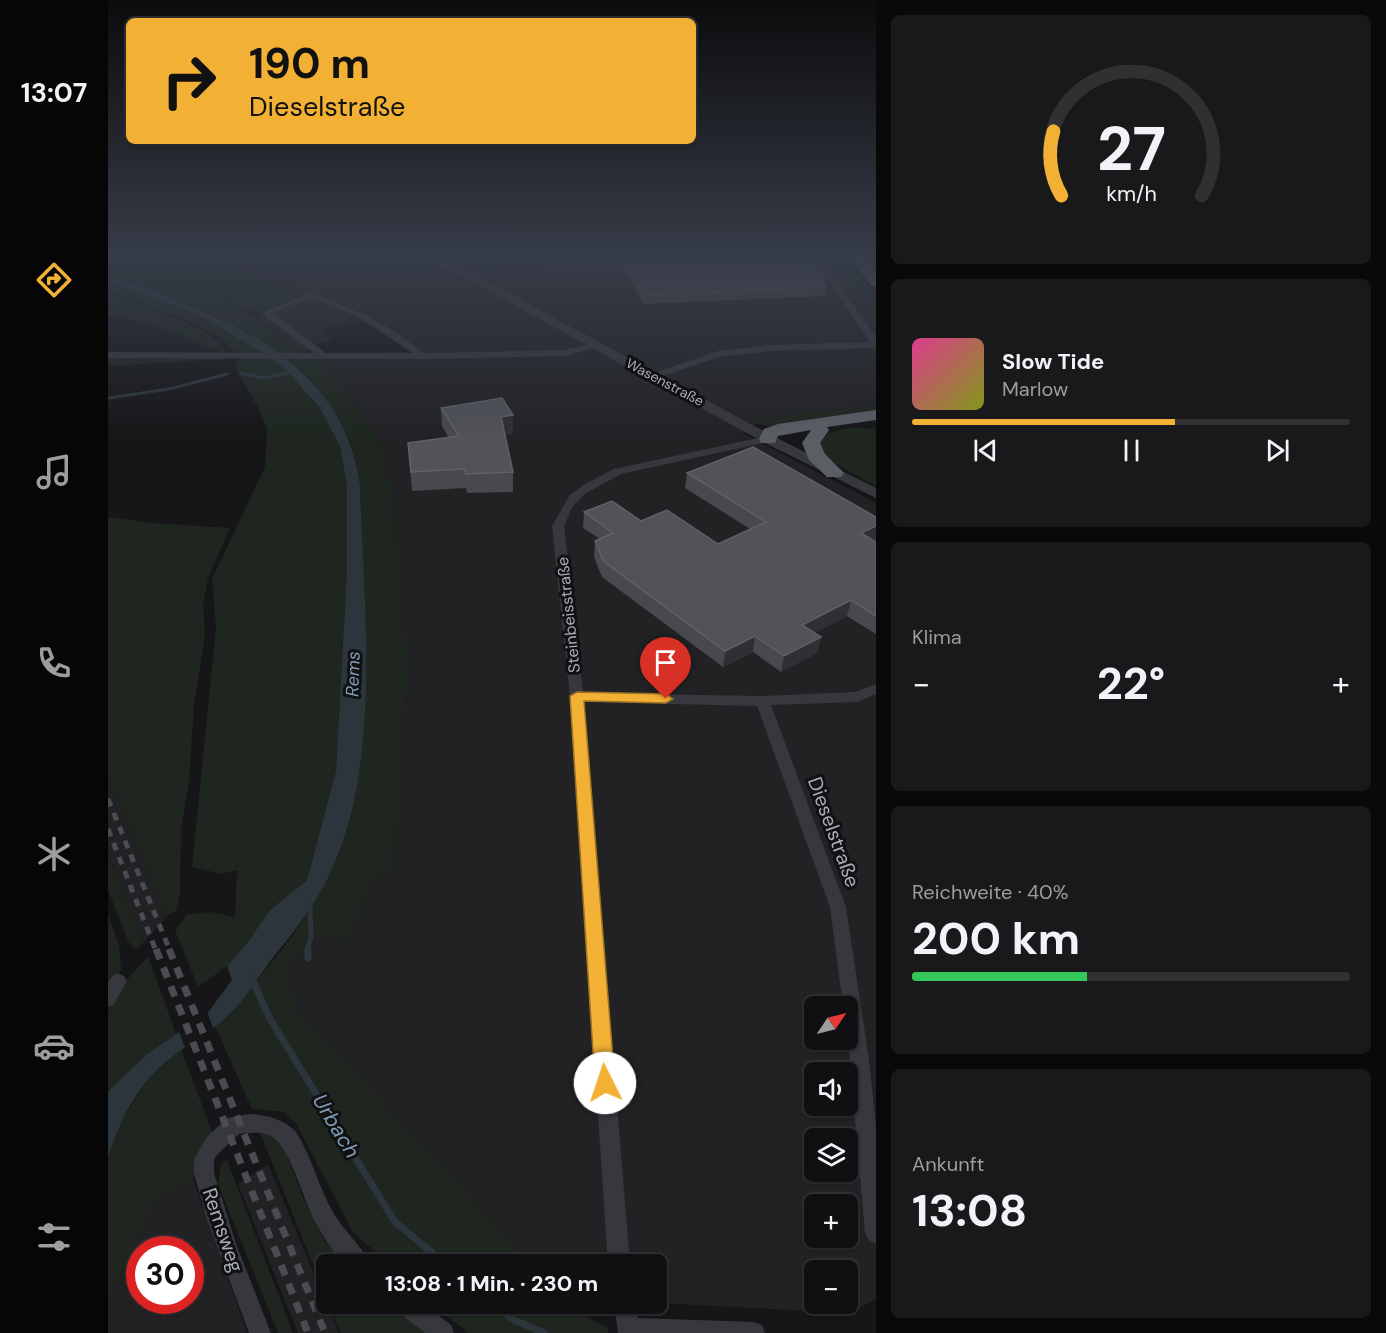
<!DOCTYPE html>
<html lang="de">
<head>
<meta charset="utf-8">
<style>
  :root { --surface:#101012; --page:#19191b; --text:#f1f3f6; --muted:#9c9d9f; --line:#303032; --accent:#f2b134 }
  body { margin:0; font-family:"DM Sans",sans-serif; background:var(--page); color:var(--text); height:100vh; display:flex; flex-direction:column; font-size:22px; white-space:nowrap }
  * { box-sizing:border-box; margin:0 }
  p { font-size:20px; color:var(--muted) }
  .icon { flex:none; width:33px; height:33px; fill:none; stroke:currentColor; stroke-width:2; stroke-linecap:round; stroke-linejoin:round }
  .map { position:relative; flex:1; overflow:hidden }
  .panel { display:flex; flex-direction:column; gap:15px; padding:15px; background:#09090a; width:510px }
  .panel>* { flex:none }
  .guide { position:absolute; left:18px; top:18px; width:570px; height:126px; border-radius:9px; box-shadow:0 2px 4px #0004,0 0 0 2px var(--line); background:#f2b134; color:#111; overflow:hidden }
  .needle { width:39px; rotate:55deg }
  .controls { position:absolute; left:696px; top:996px; display:grid; gap:12px }
  .controls a { display:grid; place-items:center; width:54px; height:54px; border-radius:9px; background:var(--surface); box-shadow:0 2px 4px #0004,0 0 0 2px var(--line); font-size:30px }
  .speed { position:absolute; left:18px; top:1236px; display:flex; gap:12px; font-size:30px; font-weight:700; text-align:center }
  .speed>* { display:grid; place-content:center; width:78px; height:78px; border-radius:50%; background:var(--surface); box-shadow:0 2px 4px #0004,0 0 0 2px var(--line); line-height:1 }
  .speed .limit { border:9px solid #d22; background:#fff; color:#111 }
  .pin { position:absolute; display:grid; place-items:center; width:51px; height:51px; color:#fff; margin:-62px -26px; border-radius:50% 50% 50% 0; rotate:-45deg; box-shadow:0 0 6px #0007 }
  .pin .icon { rotate:45deg }
  .me { position:absolute; width:66px; margin:-33px; rotate:356deg; stroke-linejoin:round; filter:drop-shadow(0 0 4px #0008) }
  .turn { display:flex; align-items:center; gap:21px; height:126px; padding:0 24px; font-size:27px }
  .turn .icon { width:78px; height:78px; stroke-width:2.5 }
  .turn b { display:block; font-size:42px; line-height:51px }
  .big { font-size:45px; font-weight:700; line-height:1.1 }
  .panel .tile { flex:1; display:flex; flex-direction:column; justify-content:center; gap:9px; min-width:0; padding:0 21px; border-radius:9px; background:var(--page) }
  .panel .dial { align-items:center; gap:0 }
  .dial svg { height:156px; overflow:visible; fill:none; stroke:var(--line); stroke-width:7; stroke-linecap:round; text-anchor:middle }
  .dial text { fill:var(--text); stroke:none }
  .song { display:flex; align-items:center; gap:18px }
  .cover { width:72px; height:72px; border-radius:9px; background:linear-gradient(135deg,hsl(330 70% 55%),hsl(70 70% 35%)) }
  .played { height:6px; border-radius:3px; background:linear-gradient(90deg,var(--accent) 60%,var(--line) 60%) }
  .keys { display:flex; justify-content:space-around; direction:ltr }
  .heat { display:flex; justify-content:space-between; align-items:center; font-size:33px; direction:ltr }
  .charge { height:9px; border-radius:4px; background:linear-gradient(90deg,#34c759 40%,var(--line) 0) }
  .trip { position:absolute; left:208px; top:1254px; width:351px; height:60px; border-radius:9px; background:var(--surface); box-shadow:0 2px 4px #0004,0 0 0 2px var(--line); font-weight:700; line-height:60px; text-align:center }
  main { display:flex; flex:1; min-height:0 }
  .tab-bar { display:flex; flex-direction:column; width:108px; justify-content:space-around; align-items:center; background:#060607; color:var(--muted) }
  .tab-bar .icon { width:42px; height:42px }
  .tab-bar .on { color:var(--accent) }
  .tab-bar b { font-size:27px; color:var(--text) }
  .map>svg:first-child { display:block }
</style>
</head>
<body>
<main>
<nav class="tab-bar">
<b>13:07</b>
<svg class="icon on" aria-label="directions" viewBox="0 0 24 24"><path d="M12 3l9 9-9 9-9-9zM9 14v-3h6M13 9l2 2-2 2"/></svg>
<svg class="icon" aria-label="music" viewBox="0 0 24 24"><path d="M9 18V5l10-2v13"/><circle cx="6" cy="18" r="3"/><circle cx="16" cy="16" r="3"/></svg>
<svg class="icon" aria-label="phone" viewBox="0 0 24 24"><path d="M5 4h4l2 5-3 2q2 4 5 5l2-3 5 2v4C11 20 4 13 5 4z"/></svg>
<svg class="icon" aria-label="climate" viewBox="0 0 24 24"><path d="M12 3v18M4 7l16 10M4 17L20 7"/></svg>
<svg class="icon" aria-label="car" viewBox="0 0 24 24"><path d="M5 17H2v-5l4-1 3-4h7l3 4 3 1v5h-3M9 17h6M6 11h13"/><circle cx="7" cy="17" r="2"/><circle cx="17" cy="17" r="2"/></svg>
<svg class="icon" aria-label="filters" viewBox="0 0 24 24"><path d="M4 7h16M4 17h16"/><circle cx="9" cy="7" r="2"/><circle cx="15" cy="17" r="2"/></svg>
</nav>
<div class="map">
<svg width="768" height="1333" viewBox="0 0 768 1333">
  <rect width="100%" height="100%" fill="#161618"/>
  <g fill="#222225" fill-rule="evenodd">
    <path d="M60 255H723L768 318V405L665 417 633 432 768 503V1299L741 1313 549 1303V1264H425L190 1011 181 969 209 934 242 942 265 883 287 865 301 664 287 510 279 453 246 401 215 366V358L315 354 260 318 213 330 225 340 204 345V349L194 352 150 317 163 310 204 295 140 270ZM706 1006H740V1040H706ZM706 1072H740V1106H706ZM706 1138H740V1172H706ZM706 1204H740V1238H706ZM706 1270H740V1304H706Z"/>
    <path d="M0 775 59 916 35 943 0 853Z"/>
    <path d="M160 1164 231 1333H190L130 1184Z"/>
    <path d="M85 1180 139 1333H0V1302L49 1198ZM32 1250H82V1300H32Z"/>
  </g>
  <g fill="#1e261f">
    <path d="M0 255H69L163 278 192 295 152 313 0 261Z"/>
    <path d="M723 255H737L768 296V318Z"/>
    <path d="M0 264C43 279 90 289 131 308 155 320 175 338 195 354H173L101 312 0 276Z"/>
    <path d="M0 281 90 314 157 354 135 355 127 352 114 338 88 324 0 290Z"/>
    <path d="M0 293C30 304 99 325 117 350L114 353 52 327 0 314Z"/>
    <path d="M0 357H117V359L0 366Z"/>
    <path d="M161 357 178 370 211 408 232 447 239 487V571L228 771 199 880 162 910 140 942 119 966 90 987 67 930 79 914 102 912 127 917 129 870 113 874 84 867 108 627 104 579 157 467 159 429 152 411 129 371 128 362 136 358Z"/>
    <path d="M177 358H215L216 366 246 401 279 453 287 510 301 664 287 865 265 883 242 942 209 934 181 969 190 1010 425 1264H281L245 1232 189 1125 177 1112 144 1109 107 1026 122 1015C156 970 197 926 222 875 273 768 254 601 252 484L248 461 241 440 187 366Z"/>
    <path d="M768 405V412L661 427 648 423 665 417Z"/>
    <path d="M741 428 768 429V487L718 458 711 441 717 434Z"/>
    <path d="M0 517 46 523 122 528 100 578 95 605 97 635 86 705 81 781 73 829 72 893 68 911 59 916 0 775Z"/>
    <path d="M0 853 35 943 28 949 21 943 0 890Z"/>
    <path d="M0 914 11 946 13 969 0 991Z"/>
    <path d="M40 956 68 1034 39 1054 0 1091V1011L10 990Z"/>
    <path d="M73 1049 106 1137 90 1155 85 1180 49 1198 0 1302V1159L8 1130 39 1080 58 1061Z"/>
    <path d="M159 1131 173 1140 194 1195 216 1240 237 1264H219V1300L152 1133Z"/>
    <path d="M119 1160 185 1333H170L110 1184 113 1164Z"/>
    <path d="M220 1304H286L324 1333H233Z"/>
    <path d="M325 1304H461L467 1311 500 1328V1333H360Z"/>
  </g>
  <path fill="#2c353c" d="M0 276C106 312 234 355 252 484 255 605 275 762 222 874 207 906 185 933 163 960 150 978 137 999 122 1014 105 1032 79 1044 60 1060 30 1084 10 1123 0 1159V1091L39 1054 101 1011 124 980 119 966 140 942 162 910 199 880 228 771 239 571V487L232 447 211 407 178 370 157 354 90 314 0 281Z"/>
  <path fill="#161618" d="M98 1009 106 1030 78 1050 70 1029Z"/>
  <g fill="none" stroke-linecap="round" stroke-linejoin="round">
    <g stroke="#2c353c" stroke-width="3">
      <path d="M132 373 155 378 185 372"/>
      <path d="M0 398 61 389 119 374"/>
    </g>
    <path stroke="#2c353c" stroke-width="5" d="M199 951 203 937 202 905"/>
    <g stroke="#2c353c" stroke-width="7">
      <path d="M200 949V958"/>
      <path d="M144 979 162 1019 287 1222 338 1264"/>
      <path d="M385 1304 404 1319 436 1333"/>
    </g>
    <g fill="#37383d" fill-rule="evenodd">
      <path d="M396 255H408L467 269 534 267 538 269 534 271 467 273Z"/>
      <path d="M702 255H710L713 258 768 337V348L662 351 611 357 549 378H543V374L610 351 662 345 762 342 707 262 682 263 678 261 682 259 704 258Z"/>
      <path d="M202 292 260 316 286 331 316 353 457 350 489 343 494 346 457 356 314 359 0 358V352L206 353 159 318 156 312ZM203 298C239 308 274 331 304 353H218L165 313Z"/>
      <path d="M660 436 665 439 664 441 513 474 477 494 465 506 456 526 475 693 654 696 747 692 768 684V694L749 702 663 705 738 907 761 1060 768 1126V1244L761 1240 757 1233 740 1038V1006H735L722 907 649 706 476 702 522 1264H500L462 697 444 526 462 495 477 484 506 469Z"/>
      <path d="M10 973 16 976 19 981 6 1004 0 1007V982L4 976Z"/>
      <path d="M141 1114C159 1115 175 1119 188 1132 204 1156 211 1189 226 1214 236 1231 255 1247 262 1264H236C224 1251 214 1235 205 1218 195 1198 181 1145 163 1136 154 1131 141 1133 131 1134L108 1156 106 1160V1173L128 1244 163 1333H141L98 1217 86 1173V1160L98 1138 119 1118Z"/>
      <path d="M287 1304H315L343 1325 346 1333H317L290 1312Z"/>
      <path d="M506 1304H528L530 1318 646 1322 654 1325 657 1333H510Z"/>
    </g>
    <path fill="#37383d" fill-rule="evenodd" d="M309 255H322L367 275 665 436 768 488V498L655 442 359 279Z"/>
    <g fill="#5b5e65" fill-rule="evenodd">
      <path d="M741 255H755L768 273V287L763 286Z"/>
      <path d="M768 410V420L719 427 721 430 712 443 717 454 736 473 733 477H719L701 460 694 443 703 430 670 436 667 443H653L651 439 656 429 670 424Z"/>
    </g>
    <g stroke="#4a4c52" stroke-width="5" stroke-dasharray="8 7" stroke-linecap="butt">
      <path d="M0 799 62 951"/>
      <path d="M0 829 48 951"/>
    </g>
    <g stroke="#4a4c52" stroke-width="7" stroke-dasharray="11 9" stroke-linecap="butt">
      <path d="M48 949 200 1333"/>
      <path d="M61 949 217 1333"/>
    </g>
  </g>
  <g fill="#47494d">
    <path d="M499 255H673V257L504 264Z"/>
    <path d="M518 265 718 276 716 285 718 287 717 296 536 304 517 273Z"/>
    <path d="M333 408 405 433 397 435 405 472V492L359 493 358 488 304 491 300 443 341 438 334 426Z"/>
    <path d="M579 473 768 517V539L766 541 768 542V634L739 616 706 633 713 637 709 653 673 672 645 652 615 667 494 577 486 557 487 541 492 539 475 528 476 512 533 521 610 544 642 529 577 488Z"/>
  </g>
  <g fill="#2f3033">
    <path d="M405 415V433L393 436V417Z"/>
    <path d="M768 526V539L749 548 753 533Z"/>
    <path d="M743 600 739 616 691 641 694 625Z"/>
    <path d="M647 636 645 652 615 667 617 651Z"/>
    <path d="M713 637 709 653 673 672 676 656Z"/>
  </g>
  <g fill="#525359" stroke="#5f6168" stroke-width="1.5">
    <path d="M697 258 718 276 708 277 718 287 536 296 518 265Z"/>
    <path d="M394 398 405 415 393 417 405 472 358 474 357 469 303 472 300 443 351 436 333 408Z"/>
    <path d="M645 447 768 517V526L753 533 768 542V616L743 600 694 625 713 637 676 656 647 636 617 651 495 561 487 541 505 533 476 512 504 501 533 521 559 510 610 544 658 522 579 473Z"/>
  </g>
  <linearGradient id="sky" x2="0" y2="1"><stop stop-color="#0c0c0d"/><stop offset="0.58" stop-color="#363c48"/><stop offset="1" stop-color="#363c48" stop-opacity="0"/></linearGradient>
  <rect width="768" height="441" fill="url(#sky)"/>
  <path fill="#f2b134" stroke="#9d7322" stroke-width="1.5" d="M469 692 558 694 565 699 558 703 476 701 507 1083 504 1089 497 1092 490 1089 487 1083 462 696Z"/>
  <g text-anchor="middle" stroke-width="6" stroke-linejoin="round" paint-order="stroke">
    <g font-size="14" fill="#a8adb8" stroke="#111113">
      <text transform="translate(557 382) rotate(28)" y="5">Wasenstraße</text>
    </g>
    <g font-size="16" fill="#a8adb8" stroke="#111113">
      <text transform="translate(460 615) rotate(-96)" y="6">Steinbeisstraße</text>
    </g>
    <g font-size="18" font-style="italic" fill="#7f9bb3" stroke="#111113">
      <text transform="translate(245 674) rotate(-88)" y="6">Rems</text>
    </g>
    <g font-size="20" fill="#a8adb8" stroke="#111113">
      <text transform="translate(726 832) rotate(70)" y="7">Dieselstraße</text>
      <text transform="translate(115 1230) rotate(71)" y="7">Remsweg</text>
    </g>
    <g font-size="21" font-style="italic" fill="#7f9bb3" stroke="#111113">
      <text transform="translate(228 1126) rotate(59)" y="7">Urbach</text>
    </g>
  </g>
</svg>
<div class="controls">
<a><svg class="needle" viewBox="-14 -14 28 28"><path d="M0-13l5 13h-10z" fill="#e53935"/><path d="M0 13l5-13h-10z" fill="#9c9d9f"/></svg></a>
<a><svg class="icon" aria-label="sound" viewBox="0 0 24 24"><path d="M4 9h4l5-4v14l-5-4H4zM17 9q2 3 0 6"/></svg></a>
<a><svg class="icon" aria-label="layers" viewBox="0 0 24 24"><path d="M12 4l9 5-9 5-9-5zM3 14l9 5 9-5"/></svg></a>
<a>+</a>
<a>−</a>
</div>
<div class="speed"><div class="limit">30</div></div>
<div class="pin" style="left:558px;top:699px;background:#d93025"><svg class="icon" aria-label="arrive" viewBox="0 0 24 24"><path d="M6 21V4h12l-3 4 3 4H6"/></svg></div>
<svg class="me" style="left:497px;top:1083px" viewBox="-20 -20 40 40"><circle r="19" fill="#fff"/><path d="M0-13L10 11 0 6-10 11z" fill="#f2b134"/></svg>
<div class="trip">13:08 · 1 Min. · 230 m</div>
<div class="guide">
<div class="turn"><svg class="icon" aria-label="right" viewBox="0 0 24 24"><path d="M7 20v-9h11M14 6l5 5-5 5"/></svg><div><b>190 m</b>Dieselstraße</div></div>
</div>
</div>
<section class="panel">
<div class="tile dial"><svg viewBox="0 0 100 80">
<path d="M14 69A42 42 0 1 1 86 69"/>
<path d="M14 69A42 42 0 0 1 10 36" stroke="#f2b134"/>
<text x="50" y="56" font-size="32" font-weight="700">27</text>
<text x="50" y="72" font-size="11">km/h</text>
</svg></div>
<div class="tile">
<div class="song"><i class="cover"></i><div><b>Slow Tide</b><p>Marlow</p></div></div>
<div class="played"></div>
<div class="keys"><svg class="icon" aria-label="previous" viewBox="0 0 24 24"><path d="M18 5L8 12l10 7zM5 5v14"/></svg><svg class="icon" aria-label="pause" viewBox="0 0 24 24"><path d="M8 5v14M16 5v14"/></svg><svg class="icon" aria-label="next" viewBox="0 0 24 24"><path d="M6 5l10 7-10 7zM19 5v14"/></svg></div>
</div>
<div class="tile"><p>Klima</p>
<div class="heat"><a>−</a><b class="big">22°</b><a>+</a></div>
</div>
<div class="tile"><p>Reichweite · 40%</p><b class="big">200 km</b><div class="charge"></div></div>
<div class="tile"><p>Ankunft</p><b class="big">13:08</b></div>
</section>
</main>
</body>
</html>
